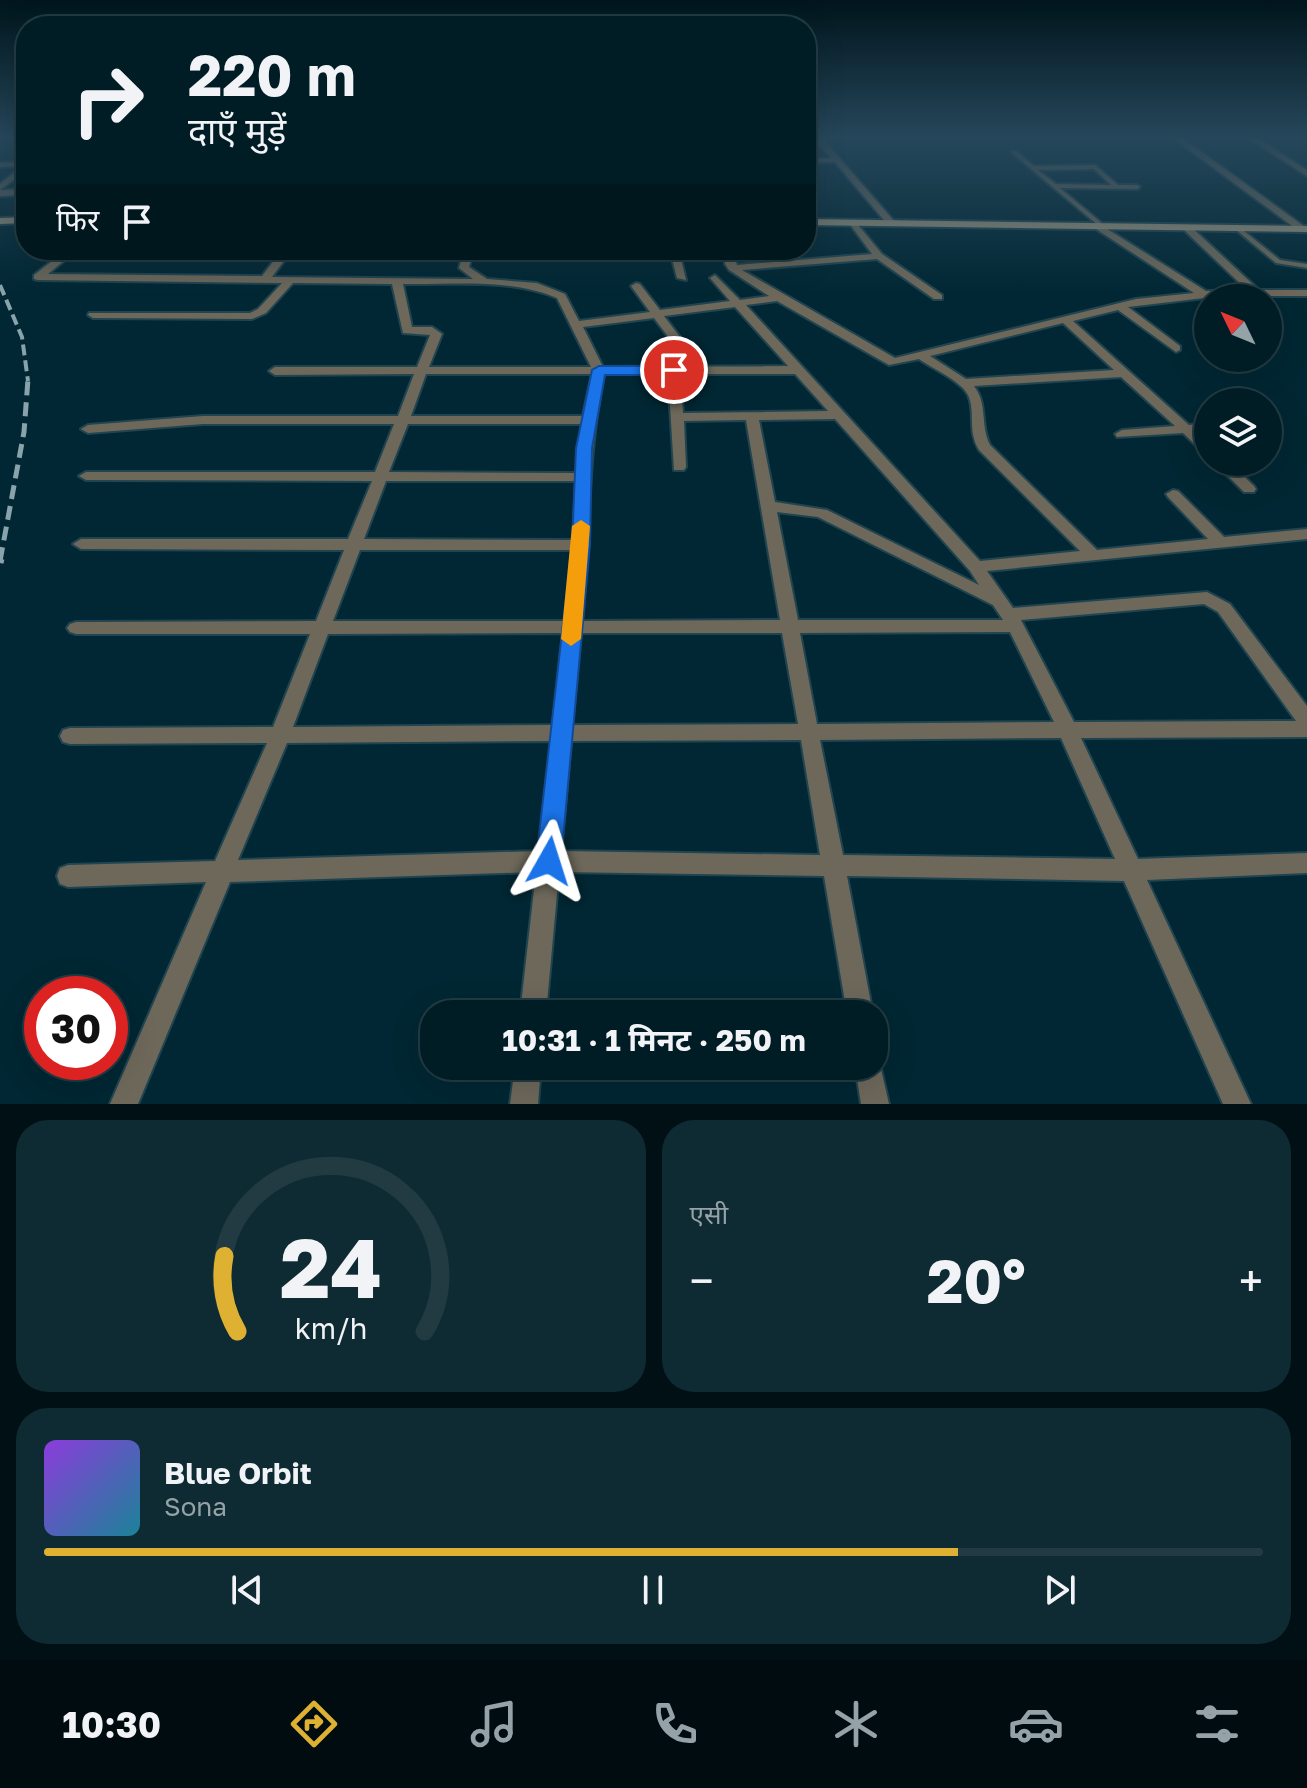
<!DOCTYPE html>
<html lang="hi">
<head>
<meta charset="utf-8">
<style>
  :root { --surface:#001d26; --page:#0e2a32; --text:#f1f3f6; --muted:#95a2a7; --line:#223b43; --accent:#deb133 }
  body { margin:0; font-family:"Golos Text","Noto Sans Devanagari",sans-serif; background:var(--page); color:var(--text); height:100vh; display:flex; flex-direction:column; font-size:30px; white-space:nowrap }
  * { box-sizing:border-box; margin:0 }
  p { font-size:26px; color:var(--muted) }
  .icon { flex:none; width:44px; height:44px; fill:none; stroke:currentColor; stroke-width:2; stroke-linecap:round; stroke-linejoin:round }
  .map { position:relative; height:1104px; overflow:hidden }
  .panel { display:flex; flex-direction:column; gap:16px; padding:16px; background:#001015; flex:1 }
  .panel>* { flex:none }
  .top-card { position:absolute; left:16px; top:16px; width:800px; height:244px; border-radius:32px; box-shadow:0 8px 32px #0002,0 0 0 2px var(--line); background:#001d26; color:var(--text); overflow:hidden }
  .needle { width:52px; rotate:313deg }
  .fabs { position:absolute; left:1194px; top:284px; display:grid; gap:16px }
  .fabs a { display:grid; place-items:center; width:88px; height:88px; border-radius:50%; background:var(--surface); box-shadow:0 8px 32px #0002,0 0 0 2px var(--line); font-size:40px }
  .speed { position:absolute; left:24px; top:976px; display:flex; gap:16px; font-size:40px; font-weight:700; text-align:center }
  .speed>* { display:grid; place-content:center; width:104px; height:104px; border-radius:50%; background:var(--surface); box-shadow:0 8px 32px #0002,0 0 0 2px var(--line); line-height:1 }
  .speed .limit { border:12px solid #d22; background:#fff; color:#111 }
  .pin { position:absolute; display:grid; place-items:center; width:68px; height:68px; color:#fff; margin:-34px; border:4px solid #fff; border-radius:50%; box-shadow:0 2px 8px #0007 }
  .me { position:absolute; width:88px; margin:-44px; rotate:6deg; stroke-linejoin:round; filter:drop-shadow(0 0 6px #0008) }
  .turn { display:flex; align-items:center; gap:28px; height:168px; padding:0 40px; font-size:36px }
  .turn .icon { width:104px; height:104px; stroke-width:2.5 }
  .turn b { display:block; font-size:56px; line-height:68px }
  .then { display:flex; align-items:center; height:76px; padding:0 40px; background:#0003; gap:16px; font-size:30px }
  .big { font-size:60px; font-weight:700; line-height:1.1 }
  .panel .widget { flex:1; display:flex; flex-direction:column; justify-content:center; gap:12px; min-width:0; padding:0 28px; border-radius:32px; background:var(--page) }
  .panel .dial { align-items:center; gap:0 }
  .dial svg { height:208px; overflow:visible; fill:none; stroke:var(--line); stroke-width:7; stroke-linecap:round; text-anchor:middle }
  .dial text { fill:var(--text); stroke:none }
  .song { display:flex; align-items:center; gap:24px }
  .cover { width:96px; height:96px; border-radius:12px; background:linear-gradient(135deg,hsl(270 70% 55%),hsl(190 70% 35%)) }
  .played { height:8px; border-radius:4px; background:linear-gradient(90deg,var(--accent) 75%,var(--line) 75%) }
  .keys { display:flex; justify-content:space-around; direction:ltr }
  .heat { display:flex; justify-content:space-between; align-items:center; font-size:44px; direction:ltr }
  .panel .tiles { flex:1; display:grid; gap:16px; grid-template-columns:1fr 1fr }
  .widget:last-child { grid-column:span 2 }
  .trip { position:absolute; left:420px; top:1000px; width:468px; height:80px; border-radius:32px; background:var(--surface); box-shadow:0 8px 32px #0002,0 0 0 2px var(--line); font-weight:700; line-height:80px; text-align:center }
  .dock { display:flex; height:128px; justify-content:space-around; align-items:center; background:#000c0f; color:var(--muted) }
  .dock .icon { width:56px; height:56px }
  .dock .current { color:var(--accent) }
  .dock b { font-size:36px; color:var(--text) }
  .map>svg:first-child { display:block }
</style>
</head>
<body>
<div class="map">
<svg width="1307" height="1104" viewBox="0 0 1307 1104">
  <rect width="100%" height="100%" fill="#002733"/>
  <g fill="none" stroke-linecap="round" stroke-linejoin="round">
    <g stroke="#204450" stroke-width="4">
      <g id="lane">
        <path d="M1012 151H1016L1034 166 1095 165 1118 185H1137L1140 187 1137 189 1060 188 1104 225 1099 226 1012 153ZM1094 169 1111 185 1056 184 1038 170Z"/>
        <path d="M1235 227H1239L1280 260 1307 264V268L1276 263 1235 229Z"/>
      </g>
    </g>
    <g stroke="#204450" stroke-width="4">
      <g id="street">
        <path d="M814 138H822L894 221V225H888L835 162 806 163V159L831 158Z"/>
        <path d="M1173 138H1182L1305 227V231H1299Z"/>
        <path d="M1248 138H1257L1307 170V176Z"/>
        <path d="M26 162V171L0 190V184L22 166 0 167V163Z"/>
        <path d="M26 189V195L0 196V190Z"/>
        <path d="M854 220 882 254 942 295V299H934L877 259 742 270 895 358 1136 299 1194 293 1093 227 1091 225 1096 222 1206 291 1247 290 1183 229V225H1189L1259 290H1307V296H1221L1128 307 1180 346V350L1176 352 1118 310 1073 321 1189 425 1208 423V431L1197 432 1208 442V453L1203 452 1183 433 1117 437 1115 434 1122 430 1175 426 1121 377 974 386C988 404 980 425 990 445L1097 550 1208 539 1168 497 1166 494 1173 490 1178 491 1224 537 1307 529V539L987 571 1013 608 1207 592 1230 604 1307 706V737L1081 738 1138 859 1307 853V873L1147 880 1251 1104H1223L1124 881 847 876 873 1014H847L824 876 559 872 546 1014H520L536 872 230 882 138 1104H110L206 882 68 887 60 884 57 876 60 868 68 865 215 861 267 743 70 744 63 742 60 736 63 730 70 728 273 727 310 634H76L70 632 67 628 70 624 76 622 316 621 344 550 81 549 73 544 81 539H348L372 481 86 480 79 476 86 472H375L394 424H203L88 433 81 429 88 425 203 416H398L414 374 275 375 269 371 275 367H417L430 335 403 333 392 284 293 283 266 313 252 319 93 318 88 315 89 313H250L258 309 282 283 38 280 34 279V275L66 250H77L48 274 262 276 282 250H292L272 277 473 279 459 268 464 250H474L469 267 487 279 537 283 565 294 579 321 650 312 631 286 636 283 640 284 660 310 730 301 710 278 715 275 740 300 769 296 729 270 725 264 723 250H733L737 265 872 254 849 223ZM403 284C453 285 510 278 557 298L591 367H429L442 334 432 327H412ZM777 301 889 365 919 359C933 369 961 381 968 395 976 413 967 430 979 450L1080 551 980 561 746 305ZM735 307 788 366 603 367 583 327 654 318 679 351 683 353 689 349 664 316ZM1063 323 1114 370 966 379 930 356ZM426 374H592L583 416H411ZM604 374H668L674 470H684L686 467 684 421 746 420 780 620 582 621C590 538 587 455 604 374ZM680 374H795L828 411 683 413ZM835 419 970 571 979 585 827 510 775 502 759 420ZM408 424H582L576 473 389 472ZM386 481H576L573 540 364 539ZM777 512 818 517 993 605 1003 620H798ZM360 550H572L565 621H333ZM1204 604 1218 612 1296 721 1074 722 1021 620ZM1010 632 1054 722 817 724 800 633ZM563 633 553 725 293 727 328 634ZM581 633H782L798 724 572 725ZM1061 738 1115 859 843 855 820 740ZM801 740 820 855 561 851 571 741ZM551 741 539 851 238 860 287 743Z"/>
        <path d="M146 250H156L153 253 219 254 228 250H240L221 260 146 259 141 256Z"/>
        <path d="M334 250H344L345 254 407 255 413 254 416 250H426L419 259 344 260 335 257Z"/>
        <path d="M669 250H679L686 280 677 278 672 259 527 258 522 255 527 252 670 253Z"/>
        <path d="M1214 462H1229L1254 486 1256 489 1254 492H1244Z"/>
        <path d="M874 1055 878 1056 889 1104H861L855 1066H874Z"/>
        <path d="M515 1066H541L538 1104H510Z"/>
      </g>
    </g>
    <g stroke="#204450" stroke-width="4">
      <g id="secondary">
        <path d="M26 217V223L0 224V218Z"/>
        <path d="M806 219 1307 226V232L806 225Z"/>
      </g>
    </g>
    <use href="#lane" fill="#6d685a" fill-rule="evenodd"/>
    <use href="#street" fill="#6d685a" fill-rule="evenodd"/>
    <use href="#secondary" fill="#988f79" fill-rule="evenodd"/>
    <path stroke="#88a3ac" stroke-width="4" stroke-dasharray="11 5" stroke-linecap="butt" d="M0 285 22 337 28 381"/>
    <path stroke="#88a3ac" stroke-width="5" stroke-dasharray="14 7" stroke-linecap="butt" d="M0 561 24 432 28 379"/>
    <path stroke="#88a3ac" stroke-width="7" stroke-dasharray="19 9" stroke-linecap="butt" d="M0 563 1 559"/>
  </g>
  <linearGradient id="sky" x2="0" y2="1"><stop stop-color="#00151c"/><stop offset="0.47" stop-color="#26475b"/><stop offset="1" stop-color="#26475b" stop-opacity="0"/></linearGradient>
  <rect width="1307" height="293" fill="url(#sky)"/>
  <path fill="#1a73e8" stroke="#114b97" stroke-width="2" d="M599 366H674L681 370 674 375H605L592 448 590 545 561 861 558 869 549 873 540 869 536 861 572 545 576 448 592 370Z"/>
  <path fill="#f59e0b" d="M581 520 590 526 581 639 571 646 561 639 572 526Z"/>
</svg>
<div class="fabs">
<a><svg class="needle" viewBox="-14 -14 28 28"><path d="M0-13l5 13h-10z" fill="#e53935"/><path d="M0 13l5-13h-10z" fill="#95a2a7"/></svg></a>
<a><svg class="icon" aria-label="layers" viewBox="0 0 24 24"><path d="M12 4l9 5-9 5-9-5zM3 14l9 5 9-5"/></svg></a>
</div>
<div class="speed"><div class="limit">30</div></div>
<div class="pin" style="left:674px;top:370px;background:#d93025"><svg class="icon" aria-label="arrive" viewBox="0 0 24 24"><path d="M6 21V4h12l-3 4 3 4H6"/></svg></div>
<svg class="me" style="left:549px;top:861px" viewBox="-20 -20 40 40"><path d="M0-17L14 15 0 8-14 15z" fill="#1a73e8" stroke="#fff" stroke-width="4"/></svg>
<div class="trip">10:31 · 1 मिनट · 250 m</div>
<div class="top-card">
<div class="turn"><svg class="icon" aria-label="right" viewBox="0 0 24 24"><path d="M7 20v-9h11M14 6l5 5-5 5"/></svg><div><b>220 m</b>दाएँ मुड़ें</div></div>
<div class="then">फिर<svg class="icon" aria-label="arrive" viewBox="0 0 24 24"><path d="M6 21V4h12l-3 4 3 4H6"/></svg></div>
</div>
</div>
<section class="panel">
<div class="tiles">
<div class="widget dial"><svg viewBox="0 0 100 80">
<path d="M14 69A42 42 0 1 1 86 69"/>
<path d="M14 69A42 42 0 0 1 9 40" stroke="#deb133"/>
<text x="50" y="56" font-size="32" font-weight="700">24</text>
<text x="50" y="72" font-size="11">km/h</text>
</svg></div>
<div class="widget"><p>एसी</p>
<div class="heat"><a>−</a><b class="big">20°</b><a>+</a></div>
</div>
<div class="widget">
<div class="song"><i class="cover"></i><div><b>Blue Orbit</b><p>Sona</p></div></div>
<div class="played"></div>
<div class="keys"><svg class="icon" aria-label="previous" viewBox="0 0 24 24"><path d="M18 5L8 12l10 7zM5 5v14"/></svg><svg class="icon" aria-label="pause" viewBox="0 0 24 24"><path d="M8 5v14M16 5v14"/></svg><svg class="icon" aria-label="next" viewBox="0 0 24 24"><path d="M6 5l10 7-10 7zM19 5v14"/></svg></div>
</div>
</div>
</section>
<nav class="dock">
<b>10:30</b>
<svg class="icon current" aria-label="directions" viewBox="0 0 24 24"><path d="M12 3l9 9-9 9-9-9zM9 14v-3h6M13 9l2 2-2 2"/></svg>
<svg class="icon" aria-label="music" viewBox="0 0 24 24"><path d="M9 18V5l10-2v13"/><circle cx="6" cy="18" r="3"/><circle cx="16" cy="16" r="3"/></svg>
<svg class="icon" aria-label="phone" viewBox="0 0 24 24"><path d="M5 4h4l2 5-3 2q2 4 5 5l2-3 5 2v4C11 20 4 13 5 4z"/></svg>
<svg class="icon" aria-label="climate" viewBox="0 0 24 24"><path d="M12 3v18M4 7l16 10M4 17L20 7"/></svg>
<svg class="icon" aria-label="car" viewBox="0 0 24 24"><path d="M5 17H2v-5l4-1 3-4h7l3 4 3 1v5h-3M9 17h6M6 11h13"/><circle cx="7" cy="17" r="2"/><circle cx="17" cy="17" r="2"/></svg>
<svg class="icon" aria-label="filters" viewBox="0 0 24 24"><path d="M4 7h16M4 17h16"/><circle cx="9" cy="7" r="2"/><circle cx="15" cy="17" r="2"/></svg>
</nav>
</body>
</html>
